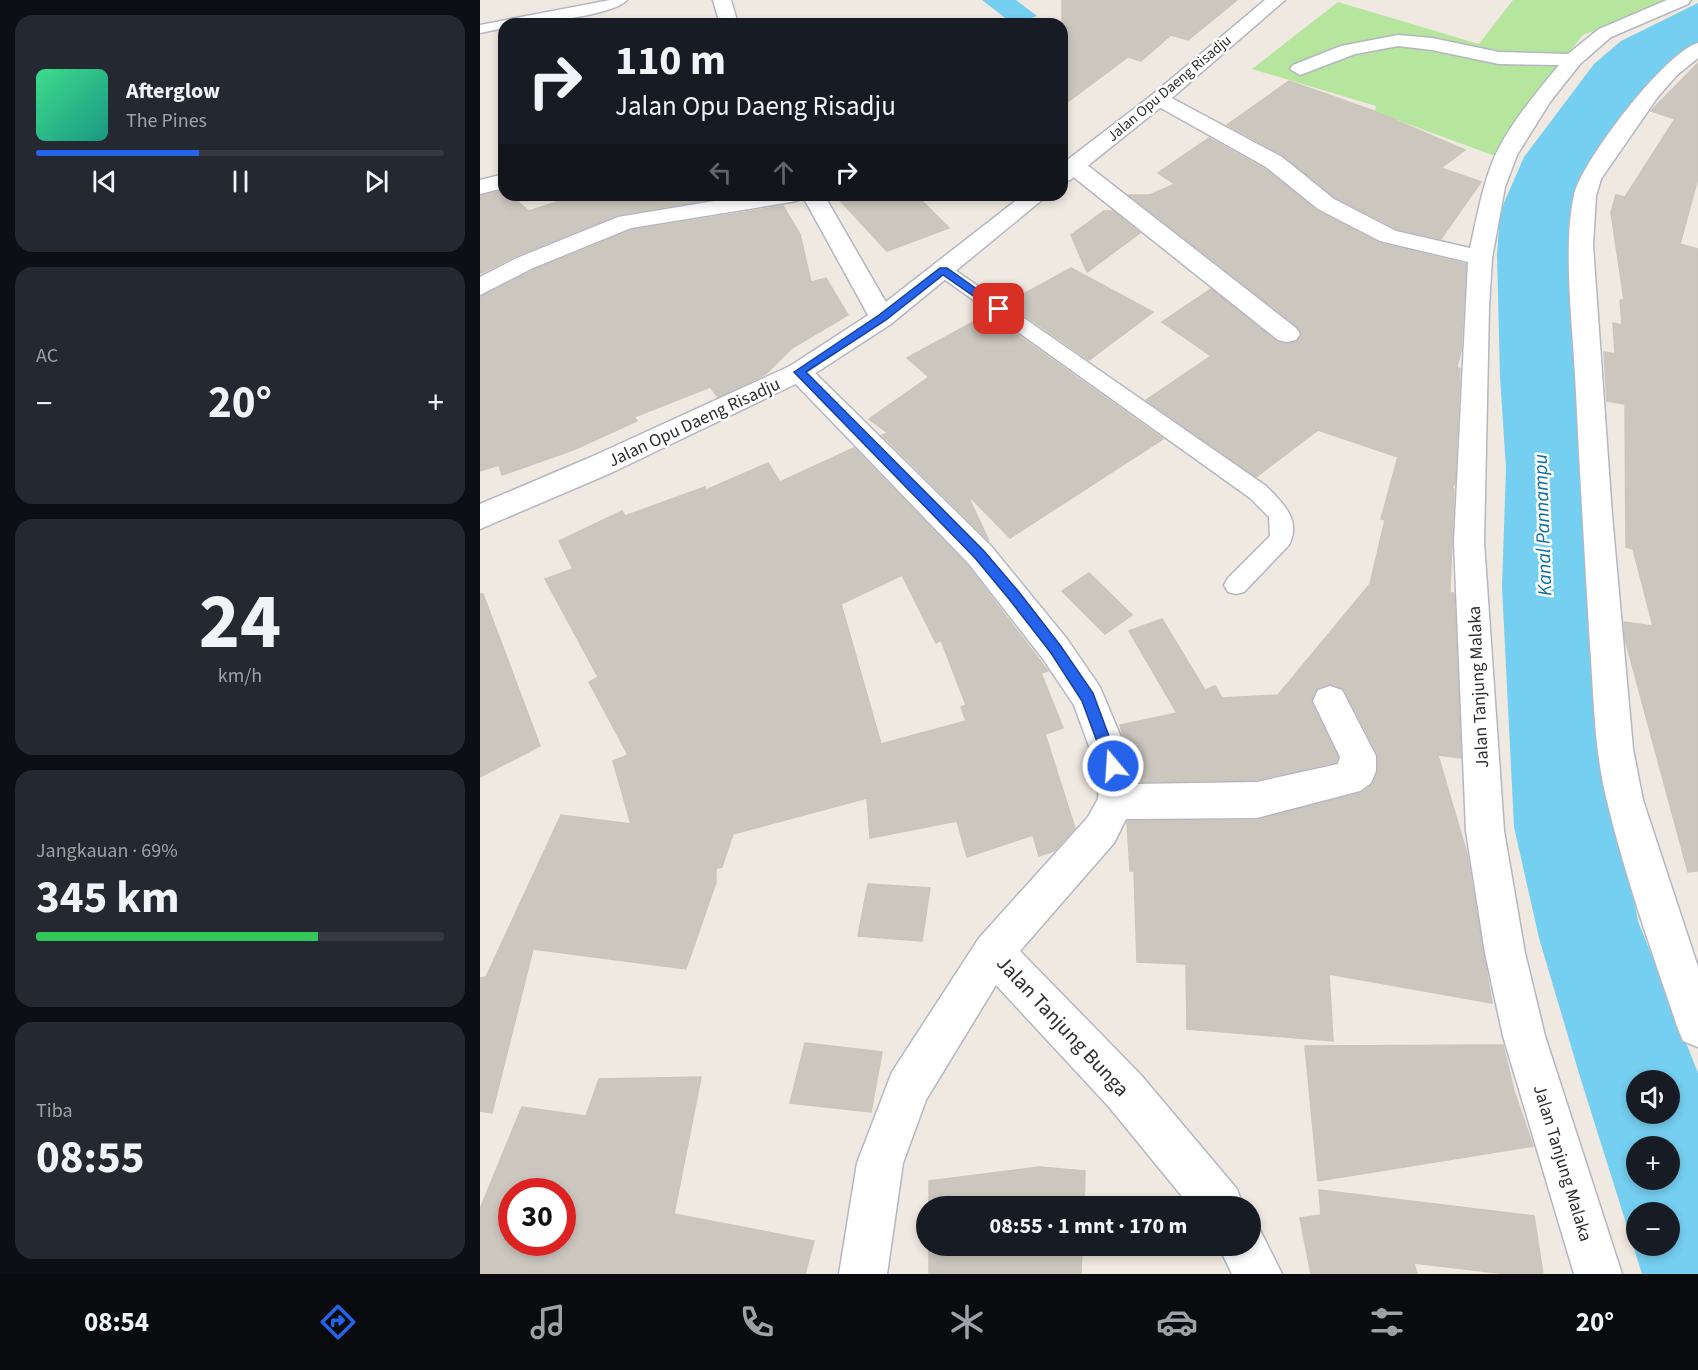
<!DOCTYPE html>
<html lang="id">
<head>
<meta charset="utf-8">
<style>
  :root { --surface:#171b24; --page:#242831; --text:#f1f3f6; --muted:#9ea1a6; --line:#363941; --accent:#2563eb }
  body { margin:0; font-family:"Source Sans 3",sans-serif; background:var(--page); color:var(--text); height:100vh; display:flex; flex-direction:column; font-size:22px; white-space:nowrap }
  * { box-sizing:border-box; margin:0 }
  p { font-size:20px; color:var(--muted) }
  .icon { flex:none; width:33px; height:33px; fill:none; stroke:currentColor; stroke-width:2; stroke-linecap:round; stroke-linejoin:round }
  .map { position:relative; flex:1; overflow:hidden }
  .panel { display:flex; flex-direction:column; gap:15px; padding:15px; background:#0d0f14; width:480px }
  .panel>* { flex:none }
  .top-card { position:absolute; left:18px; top:18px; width:570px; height:183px; border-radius:18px; box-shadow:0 3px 9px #0003; background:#171b24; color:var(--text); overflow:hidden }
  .fabs { position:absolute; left:1146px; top:1070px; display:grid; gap:12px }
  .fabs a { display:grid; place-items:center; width:54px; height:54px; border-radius:50%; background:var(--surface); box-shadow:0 3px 9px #0003; font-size:30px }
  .speed { position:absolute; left:18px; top:1178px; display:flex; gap:12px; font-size:30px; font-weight:700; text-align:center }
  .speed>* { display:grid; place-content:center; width:78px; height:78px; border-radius:50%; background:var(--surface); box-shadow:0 3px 9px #0003; line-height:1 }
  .speed .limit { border:9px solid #d22; background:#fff; color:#111 }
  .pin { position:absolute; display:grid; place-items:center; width:51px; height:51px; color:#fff; margin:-26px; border-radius:12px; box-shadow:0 3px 9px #0006 }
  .me { position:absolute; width:66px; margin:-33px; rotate:342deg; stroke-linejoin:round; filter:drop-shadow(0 0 4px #0008) }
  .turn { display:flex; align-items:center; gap:21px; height:126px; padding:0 18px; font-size:27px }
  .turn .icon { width:78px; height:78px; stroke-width:2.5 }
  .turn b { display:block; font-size:42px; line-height:51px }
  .lanes { display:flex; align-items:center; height:57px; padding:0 18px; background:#0003; justify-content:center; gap:30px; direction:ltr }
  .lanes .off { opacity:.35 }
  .big { font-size:45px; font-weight:700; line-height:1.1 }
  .panel .card { flex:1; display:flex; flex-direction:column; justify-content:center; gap:9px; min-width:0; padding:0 21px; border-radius:18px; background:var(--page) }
  .panel .dial { align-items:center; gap:0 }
  .dial b { font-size:78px; line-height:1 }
  .song { display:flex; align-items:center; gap:18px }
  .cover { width:72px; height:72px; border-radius:9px; background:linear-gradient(135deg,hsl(150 70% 55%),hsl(170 70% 35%)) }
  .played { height:6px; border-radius:3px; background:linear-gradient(90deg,var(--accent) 40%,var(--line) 40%) }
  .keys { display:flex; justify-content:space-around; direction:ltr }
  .heat { display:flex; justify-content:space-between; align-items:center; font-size:33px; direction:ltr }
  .charge { height:9px; border-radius:4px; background:linear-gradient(90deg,#34c759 69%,var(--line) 0) }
  .trip { position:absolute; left:436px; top:1196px; width:345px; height:60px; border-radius:30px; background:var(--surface); box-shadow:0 3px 9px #0003; font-weight:700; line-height:60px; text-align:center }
  .tabs { display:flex; height:96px; justify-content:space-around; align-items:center; background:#090b0e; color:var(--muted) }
  .tabs .icon { width:42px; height:42px }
  .tabs .current { color:var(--accent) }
  .tabs b { font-size:27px; color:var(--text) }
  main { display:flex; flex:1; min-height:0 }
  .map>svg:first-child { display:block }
</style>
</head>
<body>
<main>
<section class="panel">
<div class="card">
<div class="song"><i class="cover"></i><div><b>Afterglow</b><p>The Pines</p></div></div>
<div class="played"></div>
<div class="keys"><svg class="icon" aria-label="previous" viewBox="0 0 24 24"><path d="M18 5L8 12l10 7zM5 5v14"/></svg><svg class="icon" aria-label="pause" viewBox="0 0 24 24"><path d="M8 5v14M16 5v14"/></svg><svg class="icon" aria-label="next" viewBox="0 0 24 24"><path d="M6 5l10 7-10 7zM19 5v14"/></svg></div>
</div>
<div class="card"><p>AC</p>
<div class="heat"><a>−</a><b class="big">20°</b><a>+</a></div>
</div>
<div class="card dial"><b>24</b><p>km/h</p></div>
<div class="card"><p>Jangkauan · 69%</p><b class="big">345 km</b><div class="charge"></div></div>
<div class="card"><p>Tiba</p><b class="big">08:55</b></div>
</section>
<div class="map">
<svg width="1218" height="1274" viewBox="0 0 1218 1274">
  <rect width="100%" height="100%" fill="#efe9e1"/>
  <path fill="#b6e59e" d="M1033 0H1194L1103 35 1047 104 1015 156 895 112 896 106 772 69 858 2 999 44Z"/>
  <g fill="#75cff0" fill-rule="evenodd">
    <path d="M502 0H536L557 16 533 24Z"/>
    <path d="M1218 3V44L1097 191 1133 789 1158 921 1218 1073V1274H1162L1101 1080 1059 938 1034 827 1022 587 1026 468 1020 377 1017 254 1020 212 1044 157 1114 64 1141 41ZM1156 1080H1190V1113H1156ZM1156 1146H1190V1179H1156ZM1156 1212H1190V1245H1156Z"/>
  </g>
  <g fill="#cbc7bf" stroke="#cbc5ba" stroke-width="1.5" fill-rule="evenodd">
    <path d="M582 0H757L708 40 691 35 661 61 648 57 582 106Z"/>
    <path d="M1218 63V178L1200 244 1218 249V871L1208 872 1145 639 1144 622 1173 626 1153 549 1146 547 1145 404 1127 401 1124 352 1135 354 1133 323 1142 325 1140 300H1144L1131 212 1136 195 1145 197 1195 119 1171 111Z"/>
    <path d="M809 81 894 111 985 150 961 168 1001 182 961 239 917 229 855 197 803 155 747 125Z"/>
    <path d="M729 138 785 169 837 211 899 243 986 264 981 351 977 367 980 369 975 483 972 488 974 489 970 593H974L981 758 958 755 987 854 1012 1003 849 974 853 1041 707 1029 706 964 657 962 654 871H650L647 821 778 820 881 793 892 785 898 771V755L864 689 851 684 836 689 831 702 858 757 856 762 777 780 657 782 640 725 697 713 649 631 682 619 725 690 735 686 742 698 798 695 890 584 905 520 901 519 918 457 838 430 776 477 666 400 731 356 682 322 731 289 797 342 807 344 816 342 822 335 817 326 649 195H670L695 184 678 173Z"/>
    <path d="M23 191 24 195H29L49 211 98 195H256L137 215 36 256 0 274V196Z"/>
    <path d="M355 195H436L469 228 407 251Z"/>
    <path d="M303 206 320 234 331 282 346 278 368 315 312 348 286 374 238 397 230 387 154 417 157 421 93 450 22 475 19 465 0 471V297L54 270 152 230Z"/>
    <path d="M624 211H633L660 233 607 272 591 235Z"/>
    <path d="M591 268 673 312 609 360 527 303Z"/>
    <path d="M508 314 683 439 530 538 487 494 509 541 402 435 408 433 389 419 449 377 427 358Z"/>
    <path d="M374 448 487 565 568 671 561 673 583 728 565 734 595 828 574 851 559 856 553 835 487 857 477 821 390 838 387 798 253 834 242 867 236 868V882L206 969 53 949 12 1113 0 1111V978L6 977 81 815 151 824 133 761 148 755 109 682 118 677 65 579 93 569 79 541 142 511 145 516 225 487 226 490 288 463 300 482ZM422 575 456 643 461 640 486 705 481 707 486 721 401 744 361 604Z"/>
    <path d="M609 573 652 615 625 634 582 591Z"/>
    <path d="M0 594H3L60 746 0 777Z"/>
    <path d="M388 884 450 888 442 941 378 936Z"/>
    <path d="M325 1043 402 1052 391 1112 310 1103Z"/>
    <path d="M1023 1045 1034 1091 1053 1146 838 1181 825 1046Z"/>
    <path d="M221 1077 194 1214 334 1241 325 1274H0V1209L42 1107 106 1116 119 1079ZM32 1191H82V1242H32Z"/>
    <path d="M559 1167 605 1171 604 1206H449V1181Z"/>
    <path d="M839 1190 1054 1216 1063 1274H1027L934 1263 937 1274H831L820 1218 841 1215Z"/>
    <path d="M449 1245H602L601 1274H449Z"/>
  </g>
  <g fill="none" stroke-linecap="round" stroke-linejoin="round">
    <g stroke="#b4b7c1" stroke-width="3">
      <g id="service">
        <path d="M130 0H147C131 17 49 24 24 24V28L0 33V25Z"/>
        <path d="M463 265 469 266 786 486C802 502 822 520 809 545L764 592 756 594 748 592 744 585 748 578 790 536 789 517 770 498 457 274 454 270 457 266Z"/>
      </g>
    </g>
    <g stroke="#b4b7c1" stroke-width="3">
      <g id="minor">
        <path d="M233 0H251L258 24H240Z"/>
        <path d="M1187 0H1211L1208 4 1131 37 1100 64 1070 102 1037 155 1025 187 1012 258 1009 307 1004 542 1024 831 1045 953 1065 1036 1142 1274H1094L1023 1036 1005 953 986 831 974 542 988 262 900 241 838 209 786 167 672 103 669 99 672 95H686L802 157 854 199 916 231 990 248C997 217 1002 187 1014 158 1028 126 1057 92 1079 65L1019 64 952 50 918 46 875 54 820 75 810 69 813 65 861 46 918 35 952 38 1019 52 1088 54 1119 29Z"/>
        <path d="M1218 43V58L1197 75 1177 98 1121 179 1116 196 1113 245 1132 515 1153 749 1163 800 1218 967V1047L1203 1041 1197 1026C1172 952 1145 877 1127 801 1114 750 1114 697 1110 645 1105 561 1100 477 1096 393 1094 335 1082 250 1094 195 1102 161 1185 52 1218 43Z"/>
        <path d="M594 160 602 161 816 328 820 334 816 340 807 342 798 340 586 171 583 166 586 161Z"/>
        <path d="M24 174V188L0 194V180Z"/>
        <path d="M270 195H344L415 318 411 324 402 326 393 324 322 195 319 200 311 202 151 228 53 268 0 295V277L37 258 138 217Z"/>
        <path d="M319 363 328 366 511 546 587 639 620 687 646 749 655 784 777 782 858 764 860 757 833 701 838 690 850 686 862 690 896 756V771L891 783 880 791 777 818 646 819 634 843 540 951 661 1075 757 1189 763 1206H710L629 1107 516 985 446 1100 423 1163 407 1274H359L377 1163 412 1072 499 938 608 817 618 799 619 782 610 749 594 705 563 659 489 564 310 378 306 372 310 366Z"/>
        <path d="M771 1225 779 1228 802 1274H752L738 1245H771Z"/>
      </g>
    </g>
    <g stroke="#b4b7c1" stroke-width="3">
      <g id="secondary">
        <path d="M785 0H805L686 103 590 180 582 182V164L672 95Z"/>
        <path d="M543 195H568L411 324 328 378 131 473 0 529V504L111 457 310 366 393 312Z"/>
      </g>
    </g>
    <use href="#service" fill="#fff" fill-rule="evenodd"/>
    <use href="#minor" fill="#fff" fill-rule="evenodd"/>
    <use href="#secondary" fill="#fff" fill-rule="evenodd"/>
  </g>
  <path fill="#2563eb" stroke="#184099" stroke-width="1.5" d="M460 268H467L522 307V311H515L463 275 406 320 326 372 504 551 539 592 580 645 613 693 640 766 638 771 633 773 628 771 626 766 602 701 571 653 529 599 495 558 314 372 399 315Z"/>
  <g text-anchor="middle" stroke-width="5" stroke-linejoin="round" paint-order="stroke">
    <g font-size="15" fill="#2e2e2e" stroke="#fff">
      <text transform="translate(689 88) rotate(-40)" y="5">Jalan Opu Daeng Risadju</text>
    </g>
    <g font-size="18" fill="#2e2e2e" stroke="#fff">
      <text transform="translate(214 422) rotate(-25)" y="6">Jalan Opu Daeng Risadju</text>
      <text transform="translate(998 687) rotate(-93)" y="6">Jalan Tanjung Malaka</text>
      <text transform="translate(1083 1163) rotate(73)" y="6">Jalan Tanjung Malaka</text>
    </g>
    <g font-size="20" font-style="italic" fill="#0d6fa3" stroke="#fff">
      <text transform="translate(1062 525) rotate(-92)" y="7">Kanal Pannampu</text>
    </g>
    <g font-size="21" fill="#2e2e2e" stroke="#fff">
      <text transform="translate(583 1026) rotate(47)" y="7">Jalan Tanjung Bunga</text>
    </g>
  </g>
</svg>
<div class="fabs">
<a><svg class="icon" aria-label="sound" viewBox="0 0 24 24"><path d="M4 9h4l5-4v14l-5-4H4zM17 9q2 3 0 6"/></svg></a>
<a>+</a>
<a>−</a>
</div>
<div class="speed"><div class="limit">30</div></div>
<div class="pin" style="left:519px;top:309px;background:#d93025"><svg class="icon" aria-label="arrive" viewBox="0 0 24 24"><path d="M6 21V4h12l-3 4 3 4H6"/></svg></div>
<svg class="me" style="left:633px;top:766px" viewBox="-20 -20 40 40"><circle r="17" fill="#2563eb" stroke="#fff" stroke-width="3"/><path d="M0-11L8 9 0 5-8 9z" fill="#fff"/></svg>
<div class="trip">08:55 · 1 mnt · 170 m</div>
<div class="top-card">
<div class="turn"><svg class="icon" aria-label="right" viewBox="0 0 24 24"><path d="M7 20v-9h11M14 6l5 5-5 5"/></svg><div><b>110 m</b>Jalan Opu Daeng Risadju</div></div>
<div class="lanes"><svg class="icon off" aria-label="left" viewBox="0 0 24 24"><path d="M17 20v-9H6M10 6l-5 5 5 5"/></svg><svg class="icon off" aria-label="ahead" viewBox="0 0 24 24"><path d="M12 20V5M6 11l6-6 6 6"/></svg><svg class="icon" aria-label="right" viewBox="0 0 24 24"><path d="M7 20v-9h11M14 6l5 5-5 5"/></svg></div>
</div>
</div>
</main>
<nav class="tabs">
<b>08:54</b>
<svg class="icon current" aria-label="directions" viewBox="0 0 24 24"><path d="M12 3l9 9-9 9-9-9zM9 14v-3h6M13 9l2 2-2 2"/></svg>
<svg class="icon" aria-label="music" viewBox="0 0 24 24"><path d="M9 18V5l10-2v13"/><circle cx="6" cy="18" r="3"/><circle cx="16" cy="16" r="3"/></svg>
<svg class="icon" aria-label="phone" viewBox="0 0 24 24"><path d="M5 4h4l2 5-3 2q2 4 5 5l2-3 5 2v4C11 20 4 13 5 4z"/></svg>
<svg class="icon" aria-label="climate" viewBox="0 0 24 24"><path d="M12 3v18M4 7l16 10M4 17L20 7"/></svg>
<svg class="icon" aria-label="car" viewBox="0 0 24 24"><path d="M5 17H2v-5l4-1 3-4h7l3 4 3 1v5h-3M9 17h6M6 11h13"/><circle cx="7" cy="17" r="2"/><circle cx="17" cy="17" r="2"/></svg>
<svg class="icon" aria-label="filters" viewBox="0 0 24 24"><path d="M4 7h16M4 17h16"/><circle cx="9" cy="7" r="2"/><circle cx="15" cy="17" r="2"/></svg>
<b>20°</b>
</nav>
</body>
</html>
